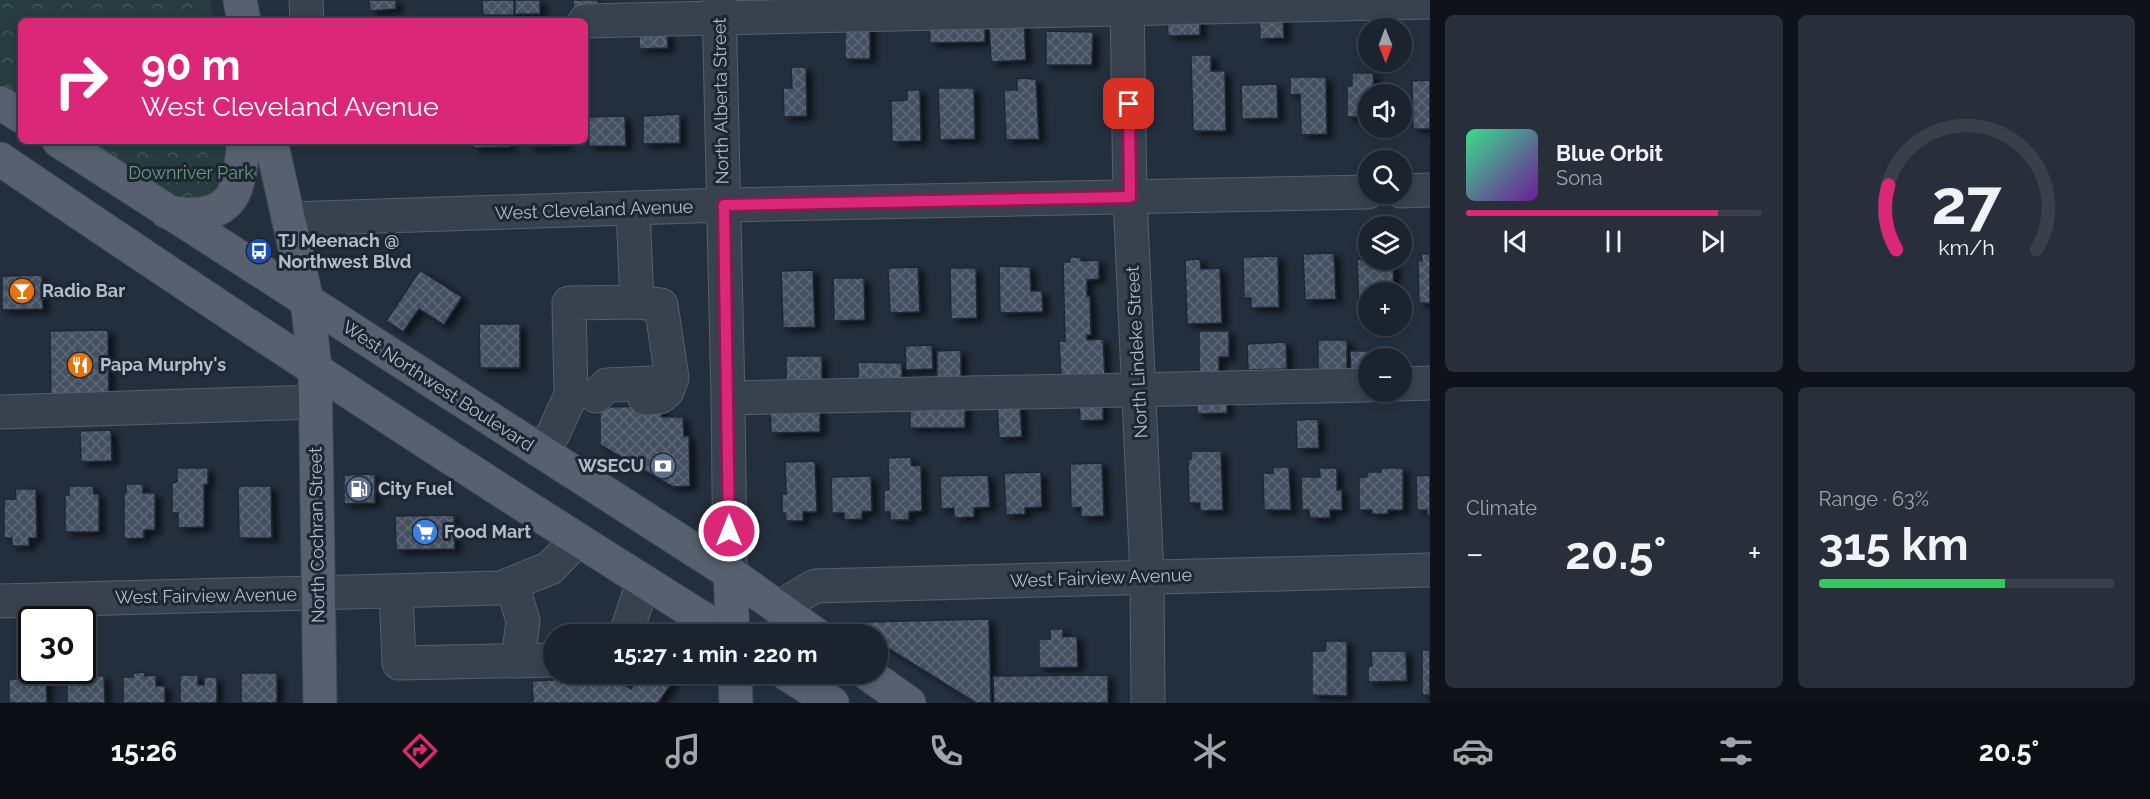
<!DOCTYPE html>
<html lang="en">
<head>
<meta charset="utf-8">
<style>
  :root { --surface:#1b232e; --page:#282f3a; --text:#f1f3f6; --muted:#a0a4aa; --line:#39404a; --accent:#db2777 }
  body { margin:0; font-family:Raleway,sans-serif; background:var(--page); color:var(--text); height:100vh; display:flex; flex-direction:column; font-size:22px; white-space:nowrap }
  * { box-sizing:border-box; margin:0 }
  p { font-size:20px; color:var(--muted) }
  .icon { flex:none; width:33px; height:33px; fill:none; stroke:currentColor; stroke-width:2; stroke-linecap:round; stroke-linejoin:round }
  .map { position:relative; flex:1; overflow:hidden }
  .sheet { display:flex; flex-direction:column; gap:15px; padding:15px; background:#0f1319; width:720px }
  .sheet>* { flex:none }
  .banner { position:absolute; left:18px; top:18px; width:570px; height:126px; border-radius:9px; box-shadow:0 3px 9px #0003,0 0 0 2px var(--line); background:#db2777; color:#fff; overflow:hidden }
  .needle { width:39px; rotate:179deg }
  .tools { position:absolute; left:1358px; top:18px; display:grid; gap:12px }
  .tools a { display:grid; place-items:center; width:54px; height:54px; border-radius:50%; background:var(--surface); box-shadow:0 3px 9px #0003,0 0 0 2px var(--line); font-size:30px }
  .speed { position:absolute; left:18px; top:606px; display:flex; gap:12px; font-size:30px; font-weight:700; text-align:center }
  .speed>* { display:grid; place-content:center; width:78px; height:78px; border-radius:50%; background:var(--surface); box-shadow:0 3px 9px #0003,0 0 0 2px var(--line); line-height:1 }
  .speed .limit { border:3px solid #111; border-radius:9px; background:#fff; color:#111 }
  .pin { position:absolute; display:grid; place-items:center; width:51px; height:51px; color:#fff; margin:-26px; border-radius:12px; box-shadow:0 3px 9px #0006 }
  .me { position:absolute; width:66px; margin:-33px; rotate:0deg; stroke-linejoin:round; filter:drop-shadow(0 0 4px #0008) }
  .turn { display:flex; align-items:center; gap:21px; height:126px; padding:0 24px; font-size:27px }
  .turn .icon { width:78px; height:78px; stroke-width:2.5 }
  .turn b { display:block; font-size:42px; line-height:51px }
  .big { font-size:45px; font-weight:700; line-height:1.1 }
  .sheet .card { flex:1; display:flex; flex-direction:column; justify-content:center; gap:9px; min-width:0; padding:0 21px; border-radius:9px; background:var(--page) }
  .sheet .dial { align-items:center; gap:0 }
  .dial svg { height:156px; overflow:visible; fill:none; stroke:var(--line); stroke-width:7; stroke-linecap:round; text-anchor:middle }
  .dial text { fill:var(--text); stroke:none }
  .song { display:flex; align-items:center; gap:18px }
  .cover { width:72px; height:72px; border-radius:9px; background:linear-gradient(135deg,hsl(150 70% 55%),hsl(280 70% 35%)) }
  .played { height:6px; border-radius:3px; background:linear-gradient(90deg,var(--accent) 85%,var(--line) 85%) }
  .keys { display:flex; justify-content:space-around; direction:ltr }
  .heat { display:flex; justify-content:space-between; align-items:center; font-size:33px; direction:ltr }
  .charge { height:9px; border-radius:4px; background:linear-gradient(90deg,#34c759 63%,var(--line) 0) }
  .sheet .tiles { flex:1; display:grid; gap:15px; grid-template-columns:repeat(2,1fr) }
  .trip { position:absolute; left:543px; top:624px; width:345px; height:60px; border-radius:30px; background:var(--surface); box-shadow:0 3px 9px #0003,0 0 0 2px var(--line); font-weight:700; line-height:60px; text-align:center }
  .menu { display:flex; height:96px; justify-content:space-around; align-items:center; background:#0b0e12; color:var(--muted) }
  .menu .icon { width:42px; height:42px }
  .menu .current { color:var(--accent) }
  .menu b { font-size:27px; color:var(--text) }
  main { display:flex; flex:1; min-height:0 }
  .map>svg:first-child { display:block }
</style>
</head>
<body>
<main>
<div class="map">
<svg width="1430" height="703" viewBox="0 0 1430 703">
  <defs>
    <pattern id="park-crowns" width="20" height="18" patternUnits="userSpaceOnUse" patternTransform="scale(1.5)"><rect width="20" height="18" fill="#263c3f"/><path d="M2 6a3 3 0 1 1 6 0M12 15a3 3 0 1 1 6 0" fill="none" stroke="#435659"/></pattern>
    <pattern id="building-cross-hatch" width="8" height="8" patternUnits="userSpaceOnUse" patternTransform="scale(1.5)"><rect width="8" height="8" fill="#455162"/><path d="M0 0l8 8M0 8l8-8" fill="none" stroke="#5d6877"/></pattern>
    <filter id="shadow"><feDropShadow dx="6" dy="4" stdDeviation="3" flood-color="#0009"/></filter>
  </defs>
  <rect width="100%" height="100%" fill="#242f3e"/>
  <g fill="url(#park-crowns)">
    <path d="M0 0H210L214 21H21V103L0 89Z"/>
    <path d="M79 141H231L234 166 215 201 173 202Z"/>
  </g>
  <g fill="url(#building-cross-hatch)" stroke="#1f2835" stroke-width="1.5" filter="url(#shadow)">
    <path d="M369 0H396V9L370 11Z"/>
    <path d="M482 0H514V15H483Z"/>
    <rect x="515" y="0" width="25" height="14"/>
    <rect x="573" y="0" width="25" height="11"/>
    <path d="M1283 12 1284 38 1260 39 1259 13Z"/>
    <path d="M1200 15V35L1168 36 1167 16Z"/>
    <path d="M929 21H985V42L930 43Z"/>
    <path d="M1024 21 1026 60 991 62 989 22Z"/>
    <rect x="845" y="24" width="25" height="35"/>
    <path d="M639 31H667L668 48 639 49Z"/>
    <path d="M1046 31 1093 32 1092 65H1046Z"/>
    <path d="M1191 55H1211V71H1225L1226 131H1193Z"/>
    <path d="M791 67H806L807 116 784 117 783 88H792Z"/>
    <path d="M1352 73H1373L1374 86 1386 85 1387 94H1368V124H1359V117H1347V86H1352Z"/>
    <path d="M1290 77H1326L1327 134 1301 135 1300 94 1290 95Z"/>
    <path d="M1017 78 1036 79 1039 139 1006 140 1004 90H1017Z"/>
    <path d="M1430 80V129H1413L1412 81Z"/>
    <path d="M1277 84 1278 118 1242 119 1241 85Z"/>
    <path d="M938 88H974L975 139 940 140Z"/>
    <path d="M907 90H920L921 141 892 142 891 101 907 100Z"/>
    <path d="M680 114V143L643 144V116Z"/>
    <path d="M625 116 626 146H589L587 117Z"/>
    <path d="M473 141H510V147L473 148Z"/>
    <path d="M529 141H566V146L529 147Z"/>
    <path d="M1334 253 1336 299 1305 300 1303 254Z"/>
    <path d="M1421 254H1430V303H1419L1418 260 1422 261Z"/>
    <path d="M1278 256 1279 307 1251 308V298H1244L1243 257Z"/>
    <path d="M1070 257H1081V261L1099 260V279L1087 280V296H1090L1091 335H1087V340L1103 339 1105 376 1061 377 1059 341H1065L1063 262H1070Z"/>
    <path d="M1200 259 1201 269 1220 268 1222 323 1187 324 1185 260Z"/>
    <path d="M1357 259 1393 260 1394 292H1368V310H1359Z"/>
    <path d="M999 266 1030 267 1031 291H1042L1043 312 1000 313Z"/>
    <path d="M918 267 920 312 890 313 888 268Z"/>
    <path d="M950 268H976L977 318 951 319Z"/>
    <path d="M420 270 462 297 444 325 419 309 403 332 386 321Z"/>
    <path d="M813 270 815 327 783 328 781 271Z"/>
    <path d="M42 275 43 309 2 310V276Z"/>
    <path d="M833 278H864L865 320 834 321Z"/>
    <path d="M479 324H520V368H480Z"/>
    <path d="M108 330 109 399 51 400 50 331Z"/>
    <path d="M1199 331H1229V357H1219V376L1199 375Z"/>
    <rect x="1318" y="340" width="29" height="30"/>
    <path d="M1286 342 1287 369 1248 370 1247 344Z"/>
    <path d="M932 345 933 369 906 370 905 346Z"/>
    <path d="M961 350V383H937V351Z"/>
    <path d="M1350 351H1379V358H1368V375L1351 376Z"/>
    <path d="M786 356H822V385L786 386Z"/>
    <path d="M858 362 902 363V385H858Z"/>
    <path d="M1197 396H1227V413L1197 414Z"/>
    <path d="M1103 398V420L1080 421 1079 399Z"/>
    <path d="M1020 402 1022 437 999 438 997 403Z"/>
    <path d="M770 405H820V432L771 433Z"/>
    <rect x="910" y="405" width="55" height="23"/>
    <path d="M662 406V417H683L684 436H689L690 486 673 487 600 445V407Z"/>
    <path d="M1318 419 1319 448 1297 449 1296 420Z"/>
    <path d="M111 430 112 461 81 462 80 431Z"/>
    <path d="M1191 451H1221L1223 510 1200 511V503H1189L1188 459H1191Z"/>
    <path d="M911 457 912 466 921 465 922 511 909 512V520H890V512H884V490H889L888 458Z"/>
    <path d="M815 461 817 512H803V521H786L785 513H782V494H786L785 462Z"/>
    <path d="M1102 463 1104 516 1081 517V507L1071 508 1070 464Z"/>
    <path d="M1273 467H1289L1291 510H1264L1263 473H1273Z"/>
    <path d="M177 468H208V484L204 485V527L178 528V513H172V483L177 482Z"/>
    <path d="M1319 468H1337V490H1342V510H1330V518H1310L1309 510H1302L1301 477H1320Z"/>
    <path d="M1381 468H1403V510H1388V514H1372V510H1359V477H1367V472H1381Z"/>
    <path d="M1041 472 1042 507 1025 508V514L1006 515 1004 473Z"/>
    <path d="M375 474V503L344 504V475Z"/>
    <path d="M988 475 990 507 974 508V517L954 518V508L941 509 940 476Z"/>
    <path d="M1430 475V515L1427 516V510H1417L1416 476Z"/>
    <path d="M871 476 872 511 862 512V519L844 520V513H832L831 477Z"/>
    <path d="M126 484H143V493H155V530H144V538L124 539V493H126Z"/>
    <path d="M69 486H93L94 494H99V532H65V495H69Z"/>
    <path d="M238 486H271L272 538H239Z"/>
    <path d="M15 489H36L37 538H29V546H12V538H4V499H16Z"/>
    <path d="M454 515 455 549 396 550 395 516Z"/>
    <path d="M989 619 991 703H976L878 642V634H865L864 622Z"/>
    <path d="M1050 629H1063V637L1077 636 1078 667 1039 668V639H1050Z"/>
    <path d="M1326 641H1347V696L1312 695V651H1325Z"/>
    <rect x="1422" y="650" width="8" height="45"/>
    <path d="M1371 651H1406L1407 681 1368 682V666H1372Z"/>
    <path d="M82 668H85V676H104L105 703H67V670H82Z"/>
    <path d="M22 672H32V678L46 677 47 703H9V679H22Z"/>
    <path d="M145 672V676L156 675V686H165V703H123V677H133V673Z"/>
    <rect x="241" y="673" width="36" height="30"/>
    <path d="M641 674H678L658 703H533L532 681 613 677 631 689Z"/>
    <path d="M180 675H198V685H204V677H217V703H180Z"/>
    <path d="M1108 675V703H994L993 676Z"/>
  </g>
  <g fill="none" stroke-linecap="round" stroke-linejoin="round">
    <g stroke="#565f6c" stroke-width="35">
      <g id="minor">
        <path d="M306 0 307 21"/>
        <path d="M719 0 728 398 730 573"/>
        <path d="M1127 0 1130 197 1147 576 1148 703"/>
        <path d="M585 21 1430 2"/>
        <path d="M1401 191 1430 190"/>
        <path d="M288 219 724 205 1368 192"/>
        <path d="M637 302 661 305 672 378 667 391 660 397 645 398"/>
        <path d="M1401 384 1430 383"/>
        <path d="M596 396 607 385 652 383 667 391"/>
        <path d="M728 398 1368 385"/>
        <path d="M0 412 315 402"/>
        <path d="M542 451 554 432 571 395 569 303 637 302 633 209"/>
        <path d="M512 584 523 621 518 661"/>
        <path d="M396 591 399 663 554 660"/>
        <path d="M0 601 501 588 550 568 577 540"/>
        <path d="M778 608 815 586 1430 570"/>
        <path d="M626 634 643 582"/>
      </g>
    </g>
    <g stroke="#414a57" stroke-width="35">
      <g id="major">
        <path d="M240 0 244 21"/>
        <path d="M0 103 21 116"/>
        <path d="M59 141 730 573 815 634"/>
        <path d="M271 141 307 301 315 368 320 703"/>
        <path d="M0 159C240 322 482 481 728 634"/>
        <path d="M167 212C189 216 218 218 232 196 240 184 242 156 244 141"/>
        <path d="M730 573 733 634"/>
        <path d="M735 674 736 703"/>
        <path d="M787 674 832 703"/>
        <path d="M868 674 909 703"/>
      </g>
    </g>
    <use href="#minor" stroke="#38414e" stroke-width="33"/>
    <use href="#major" stroke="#56606e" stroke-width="33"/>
  </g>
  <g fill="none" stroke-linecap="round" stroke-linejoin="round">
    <g stroke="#8e194d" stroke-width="15">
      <path id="route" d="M729 531 724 205 1130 197 1129 104"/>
    </g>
    <use href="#route" stroke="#db2777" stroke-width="10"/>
  </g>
  <defs>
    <g id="bus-disc" transform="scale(1.35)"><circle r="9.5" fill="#1a4fb4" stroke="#1d2633"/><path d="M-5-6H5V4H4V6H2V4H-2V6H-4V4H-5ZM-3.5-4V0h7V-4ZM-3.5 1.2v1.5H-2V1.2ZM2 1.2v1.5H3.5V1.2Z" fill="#fff"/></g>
    <g id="bar-disc" transform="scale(1.35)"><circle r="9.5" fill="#e8710a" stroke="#1d2633"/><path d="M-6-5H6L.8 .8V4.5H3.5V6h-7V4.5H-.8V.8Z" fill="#fff"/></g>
    <g id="restaurant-disc" transform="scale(1.35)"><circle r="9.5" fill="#e8710a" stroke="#1d2633"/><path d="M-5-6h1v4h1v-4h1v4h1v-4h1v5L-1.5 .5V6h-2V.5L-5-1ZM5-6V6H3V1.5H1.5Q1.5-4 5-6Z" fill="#fff"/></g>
    <g id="bank-disc" transform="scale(1.35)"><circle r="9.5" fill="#5c6f8a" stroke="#1d2633"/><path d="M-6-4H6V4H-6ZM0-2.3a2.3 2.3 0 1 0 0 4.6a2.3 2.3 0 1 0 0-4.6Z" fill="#fff"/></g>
    <g id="fuel-disc" transform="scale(1.35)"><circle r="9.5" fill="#5c6f8a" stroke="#1d2633"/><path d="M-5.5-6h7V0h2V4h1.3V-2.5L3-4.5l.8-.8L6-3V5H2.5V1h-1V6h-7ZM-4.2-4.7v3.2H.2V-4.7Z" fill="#fff"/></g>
    <g id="supermarket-disc" transform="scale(1.35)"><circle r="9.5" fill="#3f7fe0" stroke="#1d2633"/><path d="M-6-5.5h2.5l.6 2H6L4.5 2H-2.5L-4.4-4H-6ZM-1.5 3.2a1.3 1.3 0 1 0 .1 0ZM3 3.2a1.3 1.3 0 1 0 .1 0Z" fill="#fff"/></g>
  </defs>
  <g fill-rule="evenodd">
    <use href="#bus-disc" x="259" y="251"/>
    <use href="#bar-disc" x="22" y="291"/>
    <use href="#restaurant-disc" x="80" y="365"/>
    <use href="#bank-disc" x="663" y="466"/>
    <use href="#fuel-disc" x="359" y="489"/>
    <use href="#supermarket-disc" x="425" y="532"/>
  </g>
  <g text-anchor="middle" stroke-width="6" stroke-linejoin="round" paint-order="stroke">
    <g font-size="18" fill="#b4bcc9" stroke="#1d2633">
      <text transform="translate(721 101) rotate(-91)" y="6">North Alberta Street</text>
      <text transform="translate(594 210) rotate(-2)" y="6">West Cleveland Avenue</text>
      <text transform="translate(1137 352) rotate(-93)" y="6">North Lindeke Street</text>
      <text transform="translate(438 386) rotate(33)" y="6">West Northwest Boulevard</text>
      <text transform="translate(317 535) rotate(-91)" y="6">North Cochran Street</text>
      <text transform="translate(1101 578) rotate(-2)" y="6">West Fairview Avenue</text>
      <text transform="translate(206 596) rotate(-1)" y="6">West Fairview Avenue</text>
    </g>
    <g font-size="18" fill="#6b9a76" stroke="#1d2633">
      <text x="191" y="179">Downriver Park</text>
    </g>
    <g font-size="18" font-weight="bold" fill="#b4bcc9" stroke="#1d2633" text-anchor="start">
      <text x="278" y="247">TJ Meenach @<tspan x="278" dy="21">Northwest Blvd</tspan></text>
      <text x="42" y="297">Radio Bar</text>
      <text x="100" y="371">Papa Murphy's</text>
      <text x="644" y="472" text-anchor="end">WSECU</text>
      <text x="378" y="495">City Fuel</text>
      <text x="444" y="538">Food Mart</text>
    </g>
  </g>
</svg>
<div class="tools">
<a><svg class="needle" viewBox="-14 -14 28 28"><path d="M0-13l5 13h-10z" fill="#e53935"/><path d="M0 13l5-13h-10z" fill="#a0a4aa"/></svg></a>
<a><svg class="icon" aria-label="sound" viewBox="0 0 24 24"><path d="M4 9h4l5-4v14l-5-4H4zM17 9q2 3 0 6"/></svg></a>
<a><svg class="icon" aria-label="search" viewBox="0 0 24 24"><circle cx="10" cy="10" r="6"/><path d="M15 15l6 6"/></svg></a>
<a><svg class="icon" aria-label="layers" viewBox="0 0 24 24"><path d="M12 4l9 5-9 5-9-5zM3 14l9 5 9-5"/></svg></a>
<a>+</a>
<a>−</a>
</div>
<div class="speed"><div class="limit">30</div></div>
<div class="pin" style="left:1129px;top:104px;background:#d93025"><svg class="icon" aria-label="arrive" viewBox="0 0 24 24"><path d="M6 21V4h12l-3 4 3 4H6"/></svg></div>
<svg class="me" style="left:729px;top:531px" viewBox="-20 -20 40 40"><circle r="17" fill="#db2777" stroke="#fff" stroke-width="3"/><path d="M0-11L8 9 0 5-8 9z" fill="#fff"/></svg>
<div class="trip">15:27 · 1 min · 220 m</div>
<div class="banner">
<div class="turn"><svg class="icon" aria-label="right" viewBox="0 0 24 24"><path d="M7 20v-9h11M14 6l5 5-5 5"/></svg><div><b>90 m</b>West Cleveland Avenue</div></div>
</div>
</div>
<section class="sheet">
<div class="tiles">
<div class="card">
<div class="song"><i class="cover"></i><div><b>Blue Orbit</b><p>Sona</p></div></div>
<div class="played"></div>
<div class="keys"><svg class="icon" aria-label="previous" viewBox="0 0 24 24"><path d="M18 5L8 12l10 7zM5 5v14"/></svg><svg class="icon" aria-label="pause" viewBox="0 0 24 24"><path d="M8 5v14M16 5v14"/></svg><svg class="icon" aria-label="next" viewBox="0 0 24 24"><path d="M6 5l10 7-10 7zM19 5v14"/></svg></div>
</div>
<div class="card dial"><svg viewBox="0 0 100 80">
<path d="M14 69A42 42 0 1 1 86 69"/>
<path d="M14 69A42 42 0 0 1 10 36" stroke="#db2777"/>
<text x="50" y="56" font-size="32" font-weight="700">27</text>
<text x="50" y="72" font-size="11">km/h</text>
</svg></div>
<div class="card"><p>Climate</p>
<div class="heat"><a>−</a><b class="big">20.5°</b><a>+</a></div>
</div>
<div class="card"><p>Range · 63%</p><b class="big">315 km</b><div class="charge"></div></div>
</div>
</section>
</main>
<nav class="menu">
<b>15:26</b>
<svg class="icon current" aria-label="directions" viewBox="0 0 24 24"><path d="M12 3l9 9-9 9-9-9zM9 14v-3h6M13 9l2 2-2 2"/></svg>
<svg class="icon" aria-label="music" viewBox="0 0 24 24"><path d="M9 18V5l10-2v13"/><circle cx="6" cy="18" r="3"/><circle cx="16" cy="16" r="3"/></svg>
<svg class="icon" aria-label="phone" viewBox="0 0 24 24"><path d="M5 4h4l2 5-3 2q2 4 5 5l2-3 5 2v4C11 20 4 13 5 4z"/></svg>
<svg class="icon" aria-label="climate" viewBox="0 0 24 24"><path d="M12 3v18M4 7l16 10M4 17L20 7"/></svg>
<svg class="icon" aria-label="car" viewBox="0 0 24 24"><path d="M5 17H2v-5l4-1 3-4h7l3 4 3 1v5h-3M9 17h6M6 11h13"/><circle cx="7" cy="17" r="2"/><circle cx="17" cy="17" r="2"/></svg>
<svg class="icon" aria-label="filters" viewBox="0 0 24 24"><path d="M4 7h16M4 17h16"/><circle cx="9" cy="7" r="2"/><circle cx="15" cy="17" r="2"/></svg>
<b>20.5°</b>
</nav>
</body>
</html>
